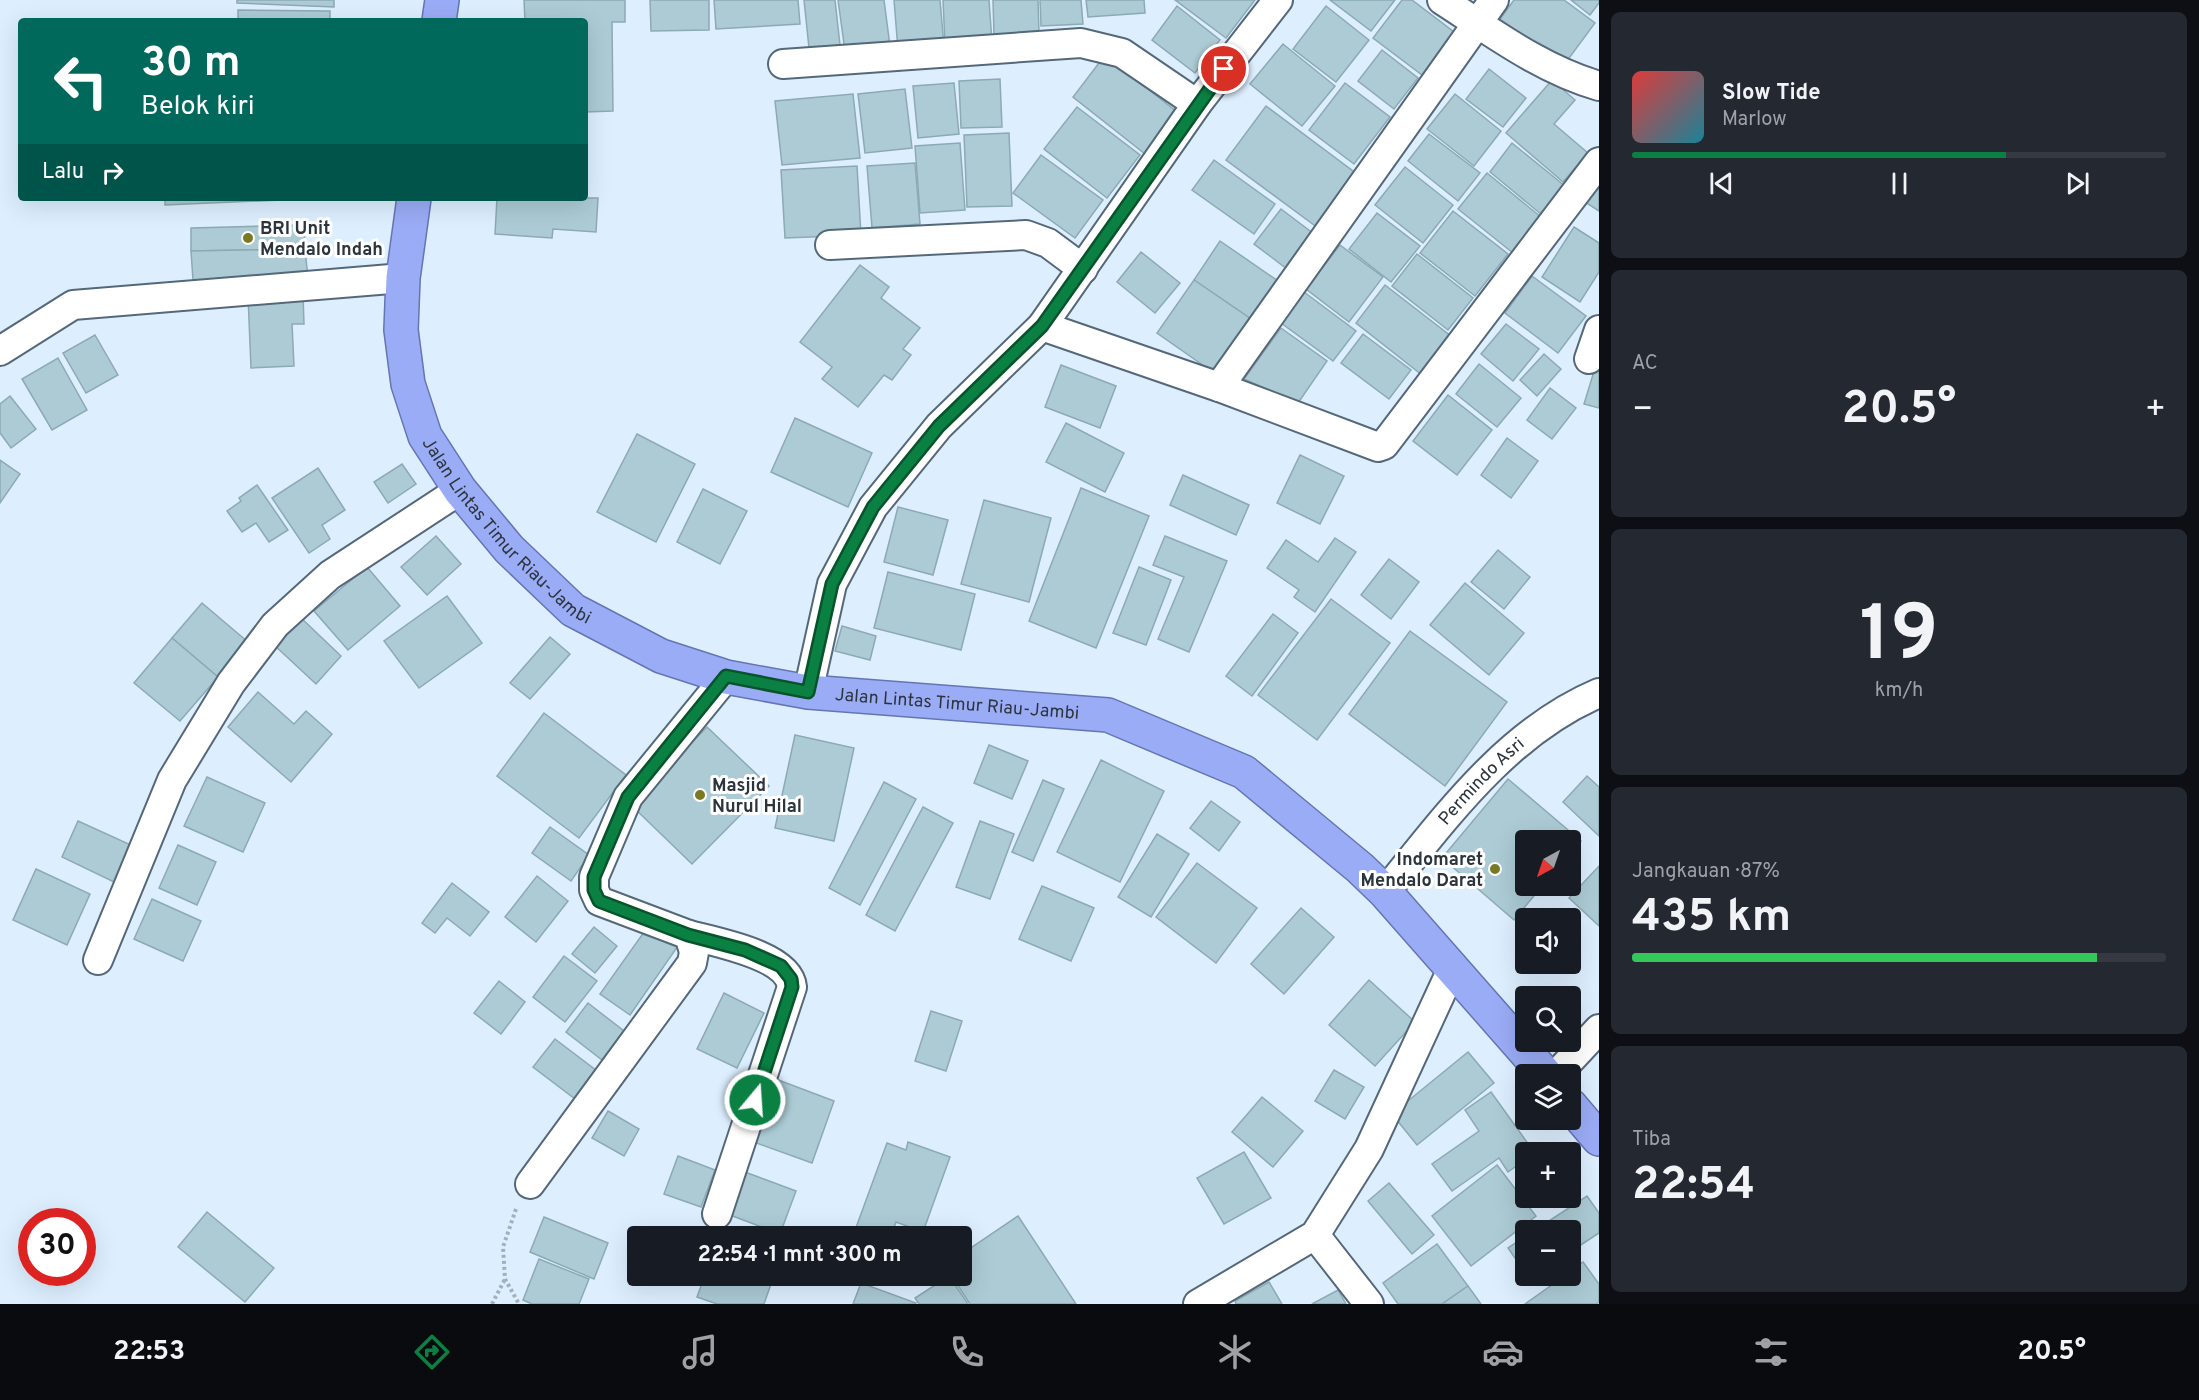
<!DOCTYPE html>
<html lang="id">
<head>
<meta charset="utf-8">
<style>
  :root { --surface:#171b24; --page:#242831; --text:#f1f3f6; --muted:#9ea1a6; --line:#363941; --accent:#0b8043 }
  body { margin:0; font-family:Overpass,sans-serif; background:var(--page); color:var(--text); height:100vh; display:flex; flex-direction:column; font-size:22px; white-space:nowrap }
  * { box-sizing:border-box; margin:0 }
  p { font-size:20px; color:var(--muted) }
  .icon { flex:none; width:33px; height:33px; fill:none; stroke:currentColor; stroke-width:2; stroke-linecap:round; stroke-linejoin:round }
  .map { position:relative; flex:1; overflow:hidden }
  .sheet { display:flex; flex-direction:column; gap:12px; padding:12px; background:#0d0f14; width:600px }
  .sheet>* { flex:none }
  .guide { position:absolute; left:18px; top:18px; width:570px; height:183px; border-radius:6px; box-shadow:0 6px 24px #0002; background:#00695c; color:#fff; overflow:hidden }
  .needle { width:39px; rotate:220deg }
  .buttons { position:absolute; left:1515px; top:830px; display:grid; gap:12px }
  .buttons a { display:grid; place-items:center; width:66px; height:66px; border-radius:6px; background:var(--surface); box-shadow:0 6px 24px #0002; font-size:30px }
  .speed { position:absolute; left:18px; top:1208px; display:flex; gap:12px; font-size:30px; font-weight:700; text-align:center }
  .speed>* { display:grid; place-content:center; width:78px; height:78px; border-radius:50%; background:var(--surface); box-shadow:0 6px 24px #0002; line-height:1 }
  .speed .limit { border:9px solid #d22; background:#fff; color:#111 }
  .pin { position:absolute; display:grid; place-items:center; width:51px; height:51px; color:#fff; margin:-26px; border:3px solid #fff; border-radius:50%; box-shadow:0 2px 6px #0007 }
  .me { position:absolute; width:66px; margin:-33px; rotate:18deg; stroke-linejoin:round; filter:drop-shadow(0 0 4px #0008) }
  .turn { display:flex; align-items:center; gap:21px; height:126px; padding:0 24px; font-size:27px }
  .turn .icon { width:78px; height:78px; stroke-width:2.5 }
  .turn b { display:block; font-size:42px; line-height:51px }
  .then { display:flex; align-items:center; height:57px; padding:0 24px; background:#0003; gap:12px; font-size:22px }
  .big { font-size:45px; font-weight:700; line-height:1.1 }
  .sheet .tile { flex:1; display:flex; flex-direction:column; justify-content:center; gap:9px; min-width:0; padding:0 21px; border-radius:9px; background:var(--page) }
  .sheet .dial { align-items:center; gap:0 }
  .dial b { font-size:78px; line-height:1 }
  .song { display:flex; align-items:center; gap:18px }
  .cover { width:72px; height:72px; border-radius:9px; background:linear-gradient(135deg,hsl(0 70% 55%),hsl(190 70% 35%)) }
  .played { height:6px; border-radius:3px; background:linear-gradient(90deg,var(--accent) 70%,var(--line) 70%) }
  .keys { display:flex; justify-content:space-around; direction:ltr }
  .heat { display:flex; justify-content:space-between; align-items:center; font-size:33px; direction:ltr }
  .charge { height:9px; border-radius:4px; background:linear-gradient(90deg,#34c759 87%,var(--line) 0) }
  .trip { position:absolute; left:627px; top:1226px; width:345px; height:60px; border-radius:6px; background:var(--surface); box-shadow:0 6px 24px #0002; font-weight:700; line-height:60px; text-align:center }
  .menu { display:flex; height:96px; justify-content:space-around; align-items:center; background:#090b0e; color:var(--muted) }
  .menu .icon { width:42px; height:42px }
  .menu .selected { color:var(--accent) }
  .menu b { font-size:27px; color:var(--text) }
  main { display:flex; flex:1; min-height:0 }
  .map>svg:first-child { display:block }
</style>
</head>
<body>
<main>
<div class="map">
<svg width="1599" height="1304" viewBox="0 0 1599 1304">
  <rect width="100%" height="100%" fill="#ddefff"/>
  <g fill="#accbd5" stroke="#8caab3" stroke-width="1.5">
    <path d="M237 0H334V7L237 3Z"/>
    <path d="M524 0H625V22H612L613 111 585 112V21H525Z"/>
    <path d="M650 0H709V30L651 31Z"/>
    <path d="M714 0H798L800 24 716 29Z"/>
    <path d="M804 0H835L840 45 809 48Z"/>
    <path d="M838 0H884L890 46 845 51Z"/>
    <path d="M894 0H940L944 46 898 50Z"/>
    <path d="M943 0H989L992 42 945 44Z"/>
    <path d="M993 0H1038L1039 33 994 35Z"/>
    <path d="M1040 0H1081L1083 24 1041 26Z"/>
    <path d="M1086 0H1144L1145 13 1088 17Z"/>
    <path d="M1175 0H1255L1226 38Z"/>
    <path d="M1330 0H1395L1371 31Z"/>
    <path d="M1402 0H1412L1454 32 1422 75 1373 38Z"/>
    <path d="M1514 0H1564L1595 23 1564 65 1500 19Z"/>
    <path d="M1571 0H1599V3L1590 15Z"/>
    <path d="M1177 6 1220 40 1195 73 1152 40Z"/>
    <path d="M1326 6 1369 40 1336 82 1293 49Z"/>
    <path d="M238 10 330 11V21H238Z"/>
    <path d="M1283 44 1335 86 1302 126 1250 84Z"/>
    <path d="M1382 50 1418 78 1394 109 1358 81Z"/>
    <path d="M1105 55 1177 112 1145 154 1073 97Z"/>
    <path d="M1489 69 1526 98 1503 127 1466 99Z"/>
    <path d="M1000 79 1002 127 961 128 959 81Z"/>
    <path d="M1552 80 1575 100 1554 124 1588 153 1563 182 1506 133Z"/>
    <path d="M954 83 959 134 918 138 913 86Z"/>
    <path d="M1345 83 1390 117 1354 164 1309 130Z"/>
    <path d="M905 89 912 148 865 153 858 94Z"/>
    <path d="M853 94 860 158 782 165 775 101Z"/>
    <path d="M1455 94 1501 131 1474 166 1427 129Z"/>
    <path d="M1266 106 1357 174 1318 228 1226 160Z"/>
    <path d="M1077 107 1140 155 1107 198 1044 149Z"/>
    <path d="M1009 133 1012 206 967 207 964 135Z"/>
    <path d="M1429 134 1480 173 1458 201 1408 161Z"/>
    <path d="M960 143 965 210 920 213 915 146Z"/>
    <path d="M1512 143 1565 186 1542 215 1490 172Z"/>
    <path d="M1041 155 1103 200 1075 238 1013 193Z"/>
    <path d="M1214 160 1275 204 1254 234 1192 190Z"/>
    <path d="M915 163 920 224 872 228 867 166Z"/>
    <path d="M857 166 861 235 785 238 781 170Z"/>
    <path d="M1405 167 1453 205 1423 243 1375 205Z"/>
    <path d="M1487 173 1541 217 1513 253 1458 209Z"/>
    <path d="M1599 174V211L1582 200Z"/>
    <path d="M165 198H303V199L165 205Z"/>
    <path d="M497 198H598L596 232 553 229 552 238 495 234Z"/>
    <path d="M1281 209 1314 234 1287 269 1254 244Z"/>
    <path d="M1453 211 1508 254 1475 296 1420 253Z"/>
    <path d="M1377 213 1420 246 1391 282 1349 249Z"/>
    <path d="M304 225 305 249 191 251V228Z"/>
    <path d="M1574 227 1599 243V272L1580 302 1542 277Z"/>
    <path d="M1220 241 1281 283 1254 321 1194 280Z"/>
    <path d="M1340 245 1383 277 1349 322 1306 289Z"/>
    <path d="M305 249 308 278 193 280 191 251Z"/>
    <path d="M1141 252 1180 283 1155 313 1117 282Z"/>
    <path d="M1417 254 1473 298 1448 330 1392 286Z"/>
    <path d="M860 265 889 287 881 298 920 328 903 349 911 355 892 380 884 375 858 407 822 379 832 367 800 342Z"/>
    <path d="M1532 276 1586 316 1558 353 1505 313Z"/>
    <path d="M1194 280 1254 321 1217 375 1157 333Z"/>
    <path d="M1385 285 1452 337 1422 375 1356 323Z"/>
    <path d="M1300 289 1356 331 1333 361 1277 320Z"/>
    <path d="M303 294 304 324H292L294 366 251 368 248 296Z"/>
    <path d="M1506 324 1539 349 1513 381 1481 354Z"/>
    <path d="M1281 328 1327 361 1298 403 1244 379Z"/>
    <path d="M1363 334 1411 370 1389 399 1341 363Z"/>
    <path d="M95 335 118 375 86 393 63 353Z"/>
    <path d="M1544 354 1561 369 1537 396 1520 380Z"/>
    <path d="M1599 355V408L1584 404Z"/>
    <path d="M58 358 87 410 52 430 22 379Z"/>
    <path d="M1479 364 1521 398 1497 427 1456 394Z"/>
    <path d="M1061 365 1116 386 1100 428 1045 407Z"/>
    <path d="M1550 388 1576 408 1552 439 1527 420Z"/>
    <path d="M1448 395 1492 430 1457 475 1413 441Z"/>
    <path d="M10 396 36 429 11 448 0 433V404Z"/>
    <path d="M795 418 872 453 848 507 771 472Z"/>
    <path d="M1066 423 1124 453 1105 492 1046 462Z"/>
    <path d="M637 434 695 464 656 542 597 512Z"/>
    <path d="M1507 438 1538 461 1511 498 1481 475Z"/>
    <path d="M1300 455 1344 476 1320 524 1277 503Z"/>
    <path d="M0 460 20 474 0 503Z"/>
    <path d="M402 464 416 484 388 503 374 482Z"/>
    <path d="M318 468 345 510 322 525 330 539 309 553 272 498Z"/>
    <path d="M1183 475 1249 505 1236 535 1170 505Z"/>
    <path d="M257 485 288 530 269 542 256 523 242 532 227 511 241 501 239 498Z"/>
    <path d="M1081 488 1149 516 1096 648 1029 621Z"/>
    <path d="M703 489 747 511 720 564 677 542Z"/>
    <path d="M984 500 1051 518 1029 602 961 584Z"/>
    <path d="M898 507 948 520 933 575 884 562Z"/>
    <path d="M436 536 461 564 427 595 401 567Z"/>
    <path d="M1165 536 1227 561 1189 652 1158 639 1184 577 1153 565Z"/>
    <path d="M1335 538 1356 552 1315 612 1294 597 1299 590 1267 568 1286 540 1318 562Z"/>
    <path d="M1498 550 1530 577 1504 609 1471 582Z"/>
    <path d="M1389 559 1419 582 1391 619 1361 595Z"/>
    <path d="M367 567 400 606 348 650 314 611Z"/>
    <path d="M1139 567 1171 580 1146 645 1113 633Z"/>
    <path d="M888 572 975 594 961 650 874 628Z"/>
    <path d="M1465 583 1524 633 1489 675 1430 625Z"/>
    <path d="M447 596 482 643 419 688 384 641Z"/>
    <path d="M1331 599 1390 643 1317 740 1258 695Z"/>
    <path d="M202 603 248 642 218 677 172 638Z"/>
    <path d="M1273 614 1298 633 1252 696 1226 676Z"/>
    <path d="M299 616 341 656 316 684 273 644Z"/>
    <path d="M842 626 876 636 870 660 835 651Z"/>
    <path d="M1410 631 1507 702 1445 786 1349 714Z"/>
    <path d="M550 637 570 654 530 699 510 683Z"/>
    <path d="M172 638 218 677 180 721 134 683Z"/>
    <path d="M258 692 294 724 306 711 332 734 291 782 228 727Z"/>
    <path d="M544 713 626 775 579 838 497 776Z"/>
    <path d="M707 727 769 786 692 864 631 805Z"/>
    <path d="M795 735 854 748 834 841 775 828Z"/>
    <path d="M989 745 1028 761 1012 799 974 783Z"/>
    <path d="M1101 760 1164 791 1120 882 1057 852Z"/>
    <path d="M1587 776 1599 787V836L1563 802Z"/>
    <path d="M207 777 265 803 243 852 184 826Z"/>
    <path d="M1508 779 1581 841 1570 853V840H1526V885H1543L1514 920 1442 858Z"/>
    <path d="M1043 780 1064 789 1033 861 1012 852Z"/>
    <path d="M884 782 916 799 860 905 829 888Z"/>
    <path d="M1211 801 1240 822 1219 851 1190 828Z"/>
    <path d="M923 807 953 823 895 931 866 915Z"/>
    <path d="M78 821 131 845 114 882 62 857Z"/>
    <path d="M980 821 1014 834 990 899 956 887Z"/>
    <path d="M550 827 589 855 571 881 532 853Z"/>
    <path d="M1157 834 1189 854 1151 917 1118 897Z"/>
    <path d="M178 845 216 862 197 905 159 888Z"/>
    <path d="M1197 863 1257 908 1216 963 1156 917Z"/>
    <path d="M1599 866V926L1569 898Z"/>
    <path d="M36 869 90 894 67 945 13 920Z"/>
    <path d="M537 876 568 901 536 942 505 917Z"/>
    <path d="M452 883 489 912 470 936 447 918 435 933 422 923Z"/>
    <path d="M1042 886 1094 908 1071 961 1019 939Z"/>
    <path d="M152 899 201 921 183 961 134 939Z"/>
    <path d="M1301 908 1334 937 1284 994 1251 964Z"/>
    <path d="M649 925 678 946 630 1015 600 994Z"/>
    <path d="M594 927 617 946 595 973 572 954Z"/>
    <path d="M564 956 597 981 565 1022 533 997Z"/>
    <path d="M1369 980 1415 1022 1375 1066 1329 1025Z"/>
    <path d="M499 981 525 1002 501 1034 474 1013Z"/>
    <path d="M724 993 764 1013 737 1068 697 1049Z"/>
    <path d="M588 1003 624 1031 602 1060 566 1032Z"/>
    <path d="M931 1011 962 1021 946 1071 915 1061Z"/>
    <path d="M555 1039 597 1071 575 1099 533 1067Z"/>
    <path d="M1468 1052 1494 1083 1417 1145 1392 1114Z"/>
    <path d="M1334 1070 1364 1087 1345 1119 1315 1101Z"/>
    <path d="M773 1078 834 1101 812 1163 751 1141Z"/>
    <path d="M1491 1092 1534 1152H1526V1159L1508 1172 1499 1158 1452 1191 1432 1164 1479 1131 1465 1110Z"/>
    <path d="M1262 1097 1303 1131 1273 1167 1232 1132Z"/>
    <path d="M608 1111 639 1129 624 1156 592 1138Z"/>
    <path d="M908 1142 950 1157 923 1232 896 1222 891 1236 854 1233 887 1143 906 1150Z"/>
    <path d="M1244 1152 1271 1198 1224 1224 1197 1178Z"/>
    <path d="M678 1156 715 1170 701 1207 664 1194Z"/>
    <path d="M1497 1165 1536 1216 1471 1266 1432 1216Z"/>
    <path d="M745 1172 796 1191 780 1234 730 1215Z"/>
    <path d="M1389 1183 1434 1235 1412 1254 1368 1201Z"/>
    <path d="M1587 1196 1599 1213V1233L1570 1252V1230H1535Z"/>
    <path d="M207 1212 274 1268 245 1302 178 1247Z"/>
    <path d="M1018 1216 1076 1304H970L951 1275H962V1254Z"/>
    <path d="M544 1217 608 1243 594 1279 530 1252Z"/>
    <path d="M1526 1236V1274L1508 1248Z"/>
    <path d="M1437 1244 1468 1286 1442 1304H1398L1383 1283Z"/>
    <path d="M539 1259 589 1279 579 1304H532L523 1300Z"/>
    <path d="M1583 1262 1599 1284V1302L1596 1304H1525L1566 1275H1570V1271Z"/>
    <path d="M705 1275H746L771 1284 764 1304H717L697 1297Z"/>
    <path d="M949 1276 968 1304H919L915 1298Z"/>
    <path d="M1269 1282 1282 1304H1236L1235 1301Z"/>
    <path d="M861 1283 916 1303 915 1304H853Z"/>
    <path d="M1468 1286 1481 1304H1442Z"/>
    <path d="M1338 1290 1346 1304H1312Z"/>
  </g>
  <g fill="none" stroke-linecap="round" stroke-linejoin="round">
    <g stroke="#55687a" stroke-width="32">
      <g id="minor">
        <path d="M1442 0C1493 33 1541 69 1599 86"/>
        <path d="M783 64 1081 43 1122 53 1197 104"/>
        <path d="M830 245 1026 235 1048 243 1083 269"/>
        <path d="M1042 326 1219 387 1378 447 1384 445 1599 162"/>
        <path d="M0 351 73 305 403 278"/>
        <path d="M1589 359 1599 330"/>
        <path d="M1219 387 1494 0"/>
        <path d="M808 692 832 584 873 507 939 426 1042 326 1197 104 1278 0"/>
        <path id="s1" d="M1385 892C1446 817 1507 732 1599 693"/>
        <path d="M689 935C715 942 789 955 792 987L717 1214"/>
        <path d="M98 960 172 780 231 683 275 625 330 575 460 490"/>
        <path d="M1557 1074 1599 1029"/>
        <path d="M530 1184 692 963 694 952 689 935 599 901 594 890V877L628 797 726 677"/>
        <path d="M1315 1235 1369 1304"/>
        <path d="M1198 1304 1315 1235 1369 1149 1453 967"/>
      </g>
    </g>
    <g stroke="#6475b4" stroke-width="36">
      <g id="trunk">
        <path d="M439 21 442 0"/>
        <path id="s2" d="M414 198 403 278 401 330 408 384 425 436 460 490 509 549 573 610 661 656 726 677 808 692 1108 715 1244 772 1360 868 1385 892 1545 1074"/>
        <path d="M1570 1105 1599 1139"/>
      </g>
    </g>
    <g stroke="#a1b0bd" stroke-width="4" stroke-dasharray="3 3" stroke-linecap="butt">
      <path d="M516 1209 503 1247 505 1279 519 1304"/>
      <path d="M492 1304 505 1279"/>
    </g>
    <use href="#minor" stroke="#fff" stroke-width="28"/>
    <use href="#trunk" stroke="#9bacf6" stroke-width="33"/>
  </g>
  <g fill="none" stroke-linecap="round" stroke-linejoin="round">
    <g stroke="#07532c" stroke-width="15">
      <path id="route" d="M755 1100 792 987 791 979 781 966 745 950 688 935 599 901 594 890V877L628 797 726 676 808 692 832 584 873 507 939 426 1042 326 1224 69"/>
    </g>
    <use href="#route" stroke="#0b8043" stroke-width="10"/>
  </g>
  <g fill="#797b24" stroke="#fff" stroke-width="2">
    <circle cx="248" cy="238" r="6"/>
    <circle cx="700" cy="795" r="6"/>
    <circle cx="1495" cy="869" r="6"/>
  </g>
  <g text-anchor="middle" stroke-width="6" stroke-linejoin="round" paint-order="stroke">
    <g font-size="18" font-weight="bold" fill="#2c343c" stroke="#fff" text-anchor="start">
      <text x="260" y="234">BRI Unit<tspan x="260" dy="21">Mendalo Indah</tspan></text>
      <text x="712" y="791">Masjid<tspan x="712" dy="21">Nurul Hilal</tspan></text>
      <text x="1483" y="865" text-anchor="end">Indomaret<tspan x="1483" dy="21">Mendalo Darat</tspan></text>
    </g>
    <g font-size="18" fill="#2c343c" stroke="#fff">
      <text dy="6" stroke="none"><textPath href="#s2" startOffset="368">Jalan Lintas Timur Riau-Jambi</textPath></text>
      <text dy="6" stroke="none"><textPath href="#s2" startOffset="872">Jalan Lintas Timur Riau-Jambi</textPath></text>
      <text dy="6" stroke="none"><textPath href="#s1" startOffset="147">Permindo Asri</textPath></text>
    </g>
  </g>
</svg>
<div class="buttons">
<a><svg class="needle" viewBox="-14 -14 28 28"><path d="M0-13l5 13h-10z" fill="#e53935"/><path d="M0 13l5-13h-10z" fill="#9ea1a6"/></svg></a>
<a><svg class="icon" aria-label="sound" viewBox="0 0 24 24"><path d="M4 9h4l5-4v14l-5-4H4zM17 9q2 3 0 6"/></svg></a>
<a><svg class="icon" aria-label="search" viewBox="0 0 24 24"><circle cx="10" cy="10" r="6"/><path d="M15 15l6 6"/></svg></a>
<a><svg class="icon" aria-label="layers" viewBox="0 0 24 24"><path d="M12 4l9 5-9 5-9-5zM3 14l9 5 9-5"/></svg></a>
<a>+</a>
<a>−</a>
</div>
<div class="speed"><div class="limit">30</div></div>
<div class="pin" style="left:1224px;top:69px;background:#d93025"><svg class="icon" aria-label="arrive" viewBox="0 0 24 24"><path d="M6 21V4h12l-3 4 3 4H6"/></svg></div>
<svg class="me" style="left:755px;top:1100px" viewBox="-20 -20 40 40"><circle r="17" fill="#0b8043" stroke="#fff" stroke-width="3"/><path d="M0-11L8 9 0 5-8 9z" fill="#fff"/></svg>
<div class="trip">22:54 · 1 mnt · 300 m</div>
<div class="guide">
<div class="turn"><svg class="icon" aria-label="left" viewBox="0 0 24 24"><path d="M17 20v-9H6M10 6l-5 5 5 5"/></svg><div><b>30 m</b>Belok kiri</div></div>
<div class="then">Lalu<svg class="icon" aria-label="right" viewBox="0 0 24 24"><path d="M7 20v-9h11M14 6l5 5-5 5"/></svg></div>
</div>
</div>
<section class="sheet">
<div class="tile">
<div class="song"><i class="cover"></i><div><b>Slow Tide</b><p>Marlow</p></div></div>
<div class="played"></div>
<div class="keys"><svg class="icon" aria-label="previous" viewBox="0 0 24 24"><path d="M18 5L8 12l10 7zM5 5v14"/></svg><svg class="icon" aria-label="pause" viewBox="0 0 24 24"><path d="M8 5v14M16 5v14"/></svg><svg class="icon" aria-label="next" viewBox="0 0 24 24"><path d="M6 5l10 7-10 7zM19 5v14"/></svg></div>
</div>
<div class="tile"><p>AC</p>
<div class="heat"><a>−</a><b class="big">20.5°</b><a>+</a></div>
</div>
<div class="tile dial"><b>19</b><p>km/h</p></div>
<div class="tile"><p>Jangkauan · 87%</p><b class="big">435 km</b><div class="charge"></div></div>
<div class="tile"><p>Tiba</p><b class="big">22:54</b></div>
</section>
</main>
<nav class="menu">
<b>22:53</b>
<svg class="icon selected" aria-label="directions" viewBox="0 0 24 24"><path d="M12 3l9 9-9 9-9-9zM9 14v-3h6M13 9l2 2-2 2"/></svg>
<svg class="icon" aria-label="music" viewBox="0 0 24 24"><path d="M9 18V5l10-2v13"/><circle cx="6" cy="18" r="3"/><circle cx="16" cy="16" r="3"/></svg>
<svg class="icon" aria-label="phone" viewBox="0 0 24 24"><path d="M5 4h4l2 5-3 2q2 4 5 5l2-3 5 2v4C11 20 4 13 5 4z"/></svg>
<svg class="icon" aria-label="climate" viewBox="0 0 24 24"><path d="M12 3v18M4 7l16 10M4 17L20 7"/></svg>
<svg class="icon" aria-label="car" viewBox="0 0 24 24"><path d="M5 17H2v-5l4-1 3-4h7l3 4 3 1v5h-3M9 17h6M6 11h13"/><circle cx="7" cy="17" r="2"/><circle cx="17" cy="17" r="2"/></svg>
<svg class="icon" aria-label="filters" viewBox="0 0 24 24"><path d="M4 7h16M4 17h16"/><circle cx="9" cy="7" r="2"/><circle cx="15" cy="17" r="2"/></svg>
<b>20.5°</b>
</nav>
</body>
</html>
